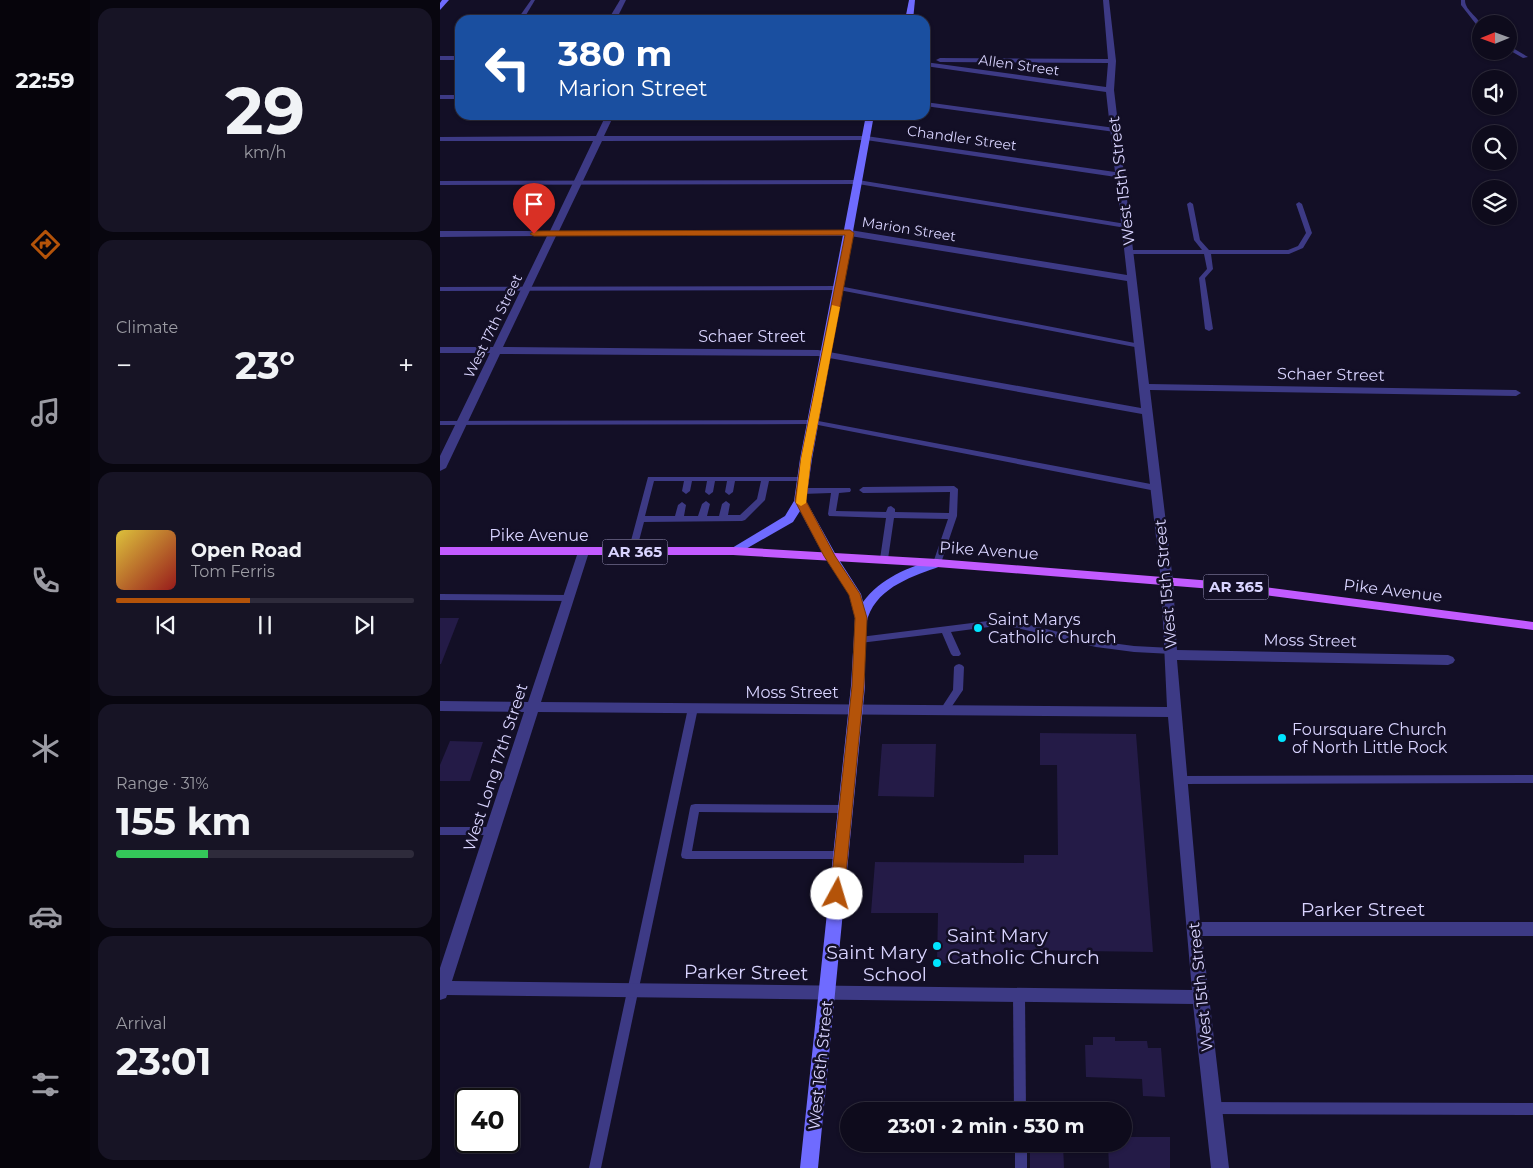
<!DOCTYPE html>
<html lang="en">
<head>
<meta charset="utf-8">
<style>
  :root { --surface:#0e0b1c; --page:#171425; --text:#f1f3f6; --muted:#9b9ba3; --line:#2e2b3b; --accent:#b45309 }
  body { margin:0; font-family:Montserrat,sans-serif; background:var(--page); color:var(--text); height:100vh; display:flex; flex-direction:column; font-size:19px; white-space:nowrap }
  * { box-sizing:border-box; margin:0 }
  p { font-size:16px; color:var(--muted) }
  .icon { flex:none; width:28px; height:28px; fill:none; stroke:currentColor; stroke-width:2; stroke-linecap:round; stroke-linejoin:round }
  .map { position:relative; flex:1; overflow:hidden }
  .side { display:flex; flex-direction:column; gap:8px; padding:8px; background:#08060f; width:350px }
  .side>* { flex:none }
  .top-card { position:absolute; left:15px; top:15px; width:475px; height:105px; border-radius:15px; box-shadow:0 1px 4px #0004,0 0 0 1px var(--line); background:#1a4fa0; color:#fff; overflow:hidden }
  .needle { width:32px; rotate:269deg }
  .controls { position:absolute; left:1032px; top:15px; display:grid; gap:10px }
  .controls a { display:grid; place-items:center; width:45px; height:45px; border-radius:50%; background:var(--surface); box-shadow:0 1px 4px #0004,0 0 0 1px var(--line); font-size:25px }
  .speed { position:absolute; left:15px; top:1088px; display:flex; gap:10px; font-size:25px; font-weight:700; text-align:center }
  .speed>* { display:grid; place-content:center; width:65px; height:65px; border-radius:50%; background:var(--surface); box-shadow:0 1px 4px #0004,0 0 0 1px var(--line); line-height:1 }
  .speed .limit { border:2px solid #111; border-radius:8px; background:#fff; color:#111 }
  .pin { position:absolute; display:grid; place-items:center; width:42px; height:42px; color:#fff; margin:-51px -21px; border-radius:50% 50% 50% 0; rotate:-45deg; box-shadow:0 0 5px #0007 }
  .pin .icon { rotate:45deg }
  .me { position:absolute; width:55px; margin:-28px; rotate:6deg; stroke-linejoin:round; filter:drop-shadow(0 0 4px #0008) }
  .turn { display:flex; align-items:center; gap:18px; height:105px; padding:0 20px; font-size:22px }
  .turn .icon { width:65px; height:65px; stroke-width:2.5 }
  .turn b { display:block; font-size:35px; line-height:42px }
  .big { font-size:38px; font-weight:700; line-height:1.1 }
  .side .card { flex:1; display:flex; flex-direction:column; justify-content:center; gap:8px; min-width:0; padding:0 18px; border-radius:15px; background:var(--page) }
  .side .dial { align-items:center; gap:0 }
  .dial b { font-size:65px; line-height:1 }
  .song { display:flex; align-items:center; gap:15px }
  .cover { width:60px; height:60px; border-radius:8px; background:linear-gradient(135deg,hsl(50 70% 55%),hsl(0 70% 35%)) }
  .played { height:5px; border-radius:2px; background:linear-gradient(90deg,var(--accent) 45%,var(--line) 45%) }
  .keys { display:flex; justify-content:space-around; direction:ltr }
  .heat { display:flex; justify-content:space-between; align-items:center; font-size:28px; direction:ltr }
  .charge { height:8px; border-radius:4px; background:linear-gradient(90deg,#34c759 31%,var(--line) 0) }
  .trip { position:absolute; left:400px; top:1102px; width:292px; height:50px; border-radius:25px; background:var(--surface); box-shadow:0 1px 4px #0004,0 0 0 1px var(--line); font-weight:700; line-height:50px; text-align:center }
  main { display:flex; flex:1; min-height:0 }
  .dock { display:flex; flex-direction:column; width:90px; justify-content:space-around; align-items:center; background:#06040b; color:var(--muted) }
  .dock .icon { width:35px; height:35px }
  .dock .on { color:var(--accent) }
  .dock b { font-size:22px; color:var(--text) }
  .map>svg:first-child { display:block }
</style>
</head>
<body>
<main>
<nav class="dock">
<b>22:59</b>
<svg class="icon on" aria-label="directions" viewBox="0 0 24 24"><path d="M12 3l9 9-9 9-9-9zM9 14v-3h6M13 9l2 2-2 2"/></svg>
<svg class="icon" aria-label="music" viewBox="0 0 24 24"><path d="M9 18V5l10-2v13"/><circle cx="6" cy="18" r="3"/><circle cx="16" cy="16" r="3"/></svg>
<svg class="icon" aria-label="phone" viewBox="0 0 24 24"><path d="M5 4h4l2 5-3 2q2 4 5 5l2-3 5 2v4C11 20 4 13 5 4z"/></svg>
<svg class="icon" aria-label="climate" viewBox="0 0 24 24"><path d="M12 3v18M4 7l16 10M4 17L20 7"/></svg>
<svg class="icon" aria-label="car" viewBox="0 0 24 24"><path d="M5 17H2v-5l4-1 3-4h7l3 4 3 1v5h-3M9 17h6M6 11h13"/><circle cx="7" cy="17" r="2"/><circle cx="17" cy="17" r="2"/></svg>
<svg class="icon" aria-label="filters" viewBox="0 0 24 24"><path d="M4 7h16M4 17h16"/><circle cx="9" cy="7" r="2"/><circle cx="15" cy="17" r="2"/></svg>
</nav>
<section class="side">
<div class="card dial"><b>29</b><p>km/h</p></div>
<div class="card"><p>Climate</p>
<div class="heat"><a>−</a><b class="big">23°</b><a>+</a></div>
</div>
<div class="card">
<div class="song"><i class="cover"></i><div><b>Open Road</b><p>Tom Ferris</p></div></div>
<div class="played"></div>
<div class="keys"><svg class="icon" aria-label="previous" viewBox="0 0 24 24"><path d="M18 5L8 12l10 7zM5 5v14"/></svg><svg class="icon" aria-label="pause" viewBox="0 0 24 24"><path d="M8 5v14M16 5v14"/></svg><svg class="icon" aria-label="next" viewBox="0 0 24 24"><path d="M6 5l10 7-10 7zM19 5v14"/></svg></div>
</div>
<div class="card"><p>Range · 31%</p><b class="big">155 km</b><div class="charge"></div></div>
<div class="card"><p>Arrival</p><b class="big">23:01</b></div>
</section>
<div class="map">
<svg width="1093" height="1168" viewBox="0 0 1093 1168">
  <rect width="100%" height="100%" fill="#130f26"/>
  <g fill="#241b47">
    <path d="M0 618H19L1 664H0Z"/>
    <path d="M600 733 696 734 713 952 572 950V964L497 963 498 913H431L435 862 584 863V855H618L617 765H600Z"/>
    <path d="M10 741 43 742 30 781H0V765Z"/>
    <path d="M442 744H496L494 797 438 796Z"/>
    <path d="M653 1037H675V1041H707L708 1048H721L725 1097 703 1096 702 1079 646 1077 645 1045H653Z"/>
    <path d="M684 1137H730V1168H669L668 1144H684Z"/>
    <path d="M590 1144H623L624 1168H590Z"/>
  </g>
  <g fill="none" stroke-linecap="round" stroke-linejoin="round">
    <g fill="#3d3a85" fill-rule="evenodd">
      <path d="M91 0H95L83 20H77Z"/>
      <path d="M1021 0H1025C1025 12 1041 17 1041 28H1039L1021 5Z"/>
      <path d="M1069 47H1071L1088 57 1083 58 1069 50Z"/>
      <rect x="0" y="95" width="20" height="4"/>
      <path d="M485 102 675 128 678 130 675 132 485 106Z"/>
      <path d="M418 180 686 224 689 226 686 228 418 184 0 185V181Z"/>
      <path d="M750 202 753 204 760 240 769 250H848L858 246 866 233 856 204 859 202 862 204 872 233 863 248 849 254H771L773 269 765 278 773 329 769 331 765 329 759 278 767 269 764 254H689L686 252 689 250H762L754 240 747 204Z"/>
      <path d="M399 286 700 344 704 346 700 348 399 290 0 291V287Z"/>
      <path d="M373 420 716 485 720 488 716 491 373 424 0 425V421Z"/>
      <path d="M208 477H363L367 479 363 481H329L325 500 305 520 302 521 204 522 196 552 192 555 188 552ZM214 481H244L242 491 246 494 250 491 252 481H267L265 492 269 495 273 492 275 481H287L285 492 289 495 293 492 295 481H321L317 499 300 515H288L290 504 286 501 282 504 279 516H267L270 504 266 501 262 504 258 516H244L246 505 242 502 238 505 235 516H205Z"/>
      <path d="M514 486 518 489 517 516 501 563 497 566 493 563 508 519 454 518 448 559 444 562 440 559 446 518 389 516 388 514 391 493 362 494 358 491 362 488H410L411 490 410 492 399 493 396 511 446 512 448 507 451 506 455 509V512L509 513 510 492 423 493 419 490 423 487Z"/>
      <path d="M0 594 128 595 132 598 128 601 0 600Z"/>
      <path d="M564 619 656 641 694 646 732 648 735 649 737 651 735 653 732 654 694 652 656 647 564 625 511 632 521 654 519 656H513L511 654 502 633 420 643 415 640 420 637Z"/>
      <path d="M519 664 522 665 524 667 523 690 508 712H502L500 710 513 690 514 667 516 665Z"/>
      <path d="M253 704 256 706 258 708 161 1168H149L248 708 250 706Z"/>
      <path d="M1093 775V783L740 784 736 783 735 780 736 777 740 776Z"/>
      <path d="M255 804 406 805 410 806 411 809 410 812 406 813 259 812 252 851H401L405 852 406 855 405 858 401 859H246L242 858 241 855 250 808 251 805Z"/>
      <path d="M0 827H53L57 828 58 831 57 834 53 835H0Z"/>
      <path d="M579 990 583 991 585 995 586 1111H574L573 995 575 991Z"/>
      <path d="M773 1102 1093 1103V1115L773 1114 769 1112 767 1108 769 1104Z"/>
      <rect x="575" y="1144" width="12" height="24"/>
    </g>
    <g fill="#3d3a85" fill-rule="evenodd">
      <path d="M180 0H186L176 20H168Z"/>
      <path d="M663 0H669L676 61 674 90 709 384 1076 390 1081 393 1076 396 710 390 733 581 737 650 1008 655 1013 657 1015 660 1013 663 1008 665 737 660 760 922H1093V936H762L789 1168H771L753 1004 7 995 6 998 0 1000V968L84 712 0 711V701L88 702 139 549H147L149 552 101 702 727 707 721 581 702 414 378 356 60 354 6 468 0 471V456L50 353H0V347H53L107 236 0 237V231H110L153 141H0V137L156 136 166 115H174L164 136H426L675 172 666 92 485 66V62L666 87 668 63 500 62 496 60 500 58 668 59ZM426 140 676 177 687 275 410 230 119 231 162 141ZM116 236H410L687 281 701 408 378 350 63 347ZM98 712 728 717 752 990 12 981Z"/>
      <rect x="0" y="56" width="20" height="4"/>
    </g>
    <g fill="#6f6bff" fill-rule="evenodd">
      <path d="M2 0H9L0 10V3Z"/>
      <path d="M469 0H475L473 20H465Z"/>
      <path d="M426 115H434L372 459 366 501 396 555 421 594 423 602C441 578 468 567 497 559L503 563 501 566C474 576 439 586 428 617 424 629 425 670 425 686L378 1168H360L411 686 415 618 409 594 384 556 360 511 353 522 297 554H289L287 551 345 516 354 501 360 459Z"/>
    </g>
    <path fill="#c25bff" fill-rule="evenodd" d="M0 547H293L497 559 785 582 1093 622V630L785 590 497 567 293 555H0Z"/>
  </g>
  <path fill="#b45309" stroke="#753606" d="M410 230 414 233 371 459 366 501 395 556 420 594 427 618 424 686 404 894 402 898H392L390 894 412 686 415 618 409 595 384 556 355 501 361 459 405 235 94 236 90 234 94 231Z"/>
  <path fill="#f59e0b" d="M392 305 400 307 371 459 366 503 361 506 356 503 361 459Z"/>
  <g fill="#00e5ff" stroke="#130f26" stroke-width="2">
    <circle cx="538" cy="628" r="5"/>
    <circle cx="842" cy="738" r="5"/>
    <circle cx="497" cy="946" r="5"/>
    <circle cx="497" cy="963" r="5"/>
  </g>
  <g text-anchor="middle" stroke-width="5" stroke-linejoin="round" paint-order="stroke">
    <g font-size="14" fill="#d9d4ff" stroke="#130f26">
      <text transform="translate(579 65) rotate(8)" y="5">Allen Street</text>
      <text transform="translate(522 138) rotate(8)" y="5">Chandler Street</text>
      <text transform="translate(469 229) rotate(9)" y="5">Marion Street</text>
      <text transform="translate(53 326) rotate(-64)" y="5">West 17th Street</text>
    </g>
    <g fill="#130f26" stroke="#9e99be" stroke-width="1">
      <rect x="162.5" y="539.5" width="65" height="25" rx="4"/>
      <rect x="763.5" y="574.5" width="65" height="25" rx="4"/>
    </g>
    <g font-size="15" font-weight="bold" fill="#d9d4ff">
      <text x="195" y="557">AR 365</text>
      <text x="796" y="592">AR 365</text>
    </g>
    <g font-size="16" fill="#d9d4ff" stroke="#130f26">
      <text transform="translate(681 181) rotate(-97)" y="6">West 15th Street</text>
      <text x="312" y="342">Schaer Street</text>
      <text transform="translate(891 374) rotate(1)" y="6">Schaer Street</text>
      <text x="99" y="541">Pike Avenue</text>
      <text transform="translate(549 550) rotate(4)" y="6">Pike Avenue</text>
      <text transform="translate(725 584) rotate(-95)" y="6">West 15th Street</text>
      <text transform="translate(953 590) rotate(7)" y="6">Pike Avenue</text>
      <text transform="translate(870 640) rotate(1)" y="6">Moss Street</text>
      <text x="352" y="698">Moss Street</text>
      <text transform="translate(55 767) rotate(-72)" y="6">West Long 17th Street</text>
      <text transform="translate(760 987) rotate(-96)" y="6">West 15th Street</text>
      <text transform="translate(380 1065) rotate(-84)" y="6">West 16th Street</text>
    </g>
    <g font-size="16" fill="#d9d4ff" stroke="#130f26" text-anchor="start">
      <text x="548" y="625">Saint Marys<tspan x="548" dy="18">Catholic Church</tspan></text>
      <text x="852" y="735">Foursquare Church<tspan x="852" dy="18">of North Little Rock</tspan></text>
    </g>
    <g font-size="19" fill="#d9d4ff" stroke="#130f26">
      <text x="923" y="916">Parker Street</text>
      <text transform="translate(306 972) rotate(1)" y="7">Parker Street</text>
    </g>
    <g font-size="19" fill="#d9d4ff" stroke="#130f26" text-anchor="start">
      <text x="507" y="942">Saint Mary<tspan x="507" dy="22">Catholic Church</tspan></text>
      <text x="487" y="959" text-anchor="end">Saint Mary<tspan x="487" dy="22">School</tspan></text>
    </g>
  </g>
</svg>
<div class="controls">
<a><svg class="needle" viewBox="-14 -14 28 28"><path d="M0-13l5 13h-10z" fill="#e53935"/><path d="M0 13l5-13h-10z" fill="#9b9ba3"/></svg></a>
<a><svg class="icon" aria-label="sound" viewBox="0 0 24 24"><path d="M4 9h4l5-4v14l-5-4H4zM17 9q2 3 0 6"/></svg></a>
<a><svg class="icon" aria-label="search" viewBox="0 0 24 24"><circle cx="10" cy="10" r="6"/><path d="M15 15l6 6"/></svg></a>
<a><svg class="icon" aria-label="layers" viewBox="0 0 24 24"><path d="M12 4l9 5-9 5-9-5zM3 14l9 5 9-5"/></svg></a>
</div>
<div class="speed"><div class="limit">40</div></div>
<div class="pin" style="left:94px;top:234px;background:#d93025"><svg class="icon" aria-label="arrive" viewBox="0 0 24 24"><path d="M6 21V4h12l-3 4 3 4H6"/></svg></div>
<svg class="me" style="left:397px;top:894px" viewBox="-20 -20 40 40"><circle r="19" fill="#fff"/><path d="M0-13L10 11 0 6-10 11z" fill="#b45309"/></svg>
<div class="trip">23:01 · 2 min · 530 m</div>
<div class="top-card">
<div class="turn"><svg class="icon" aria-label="left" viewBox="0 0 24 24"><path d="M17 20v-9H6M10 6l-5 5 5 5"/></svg><div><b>380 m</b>Marion Street</div></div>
</div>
</div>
</main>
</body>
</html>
